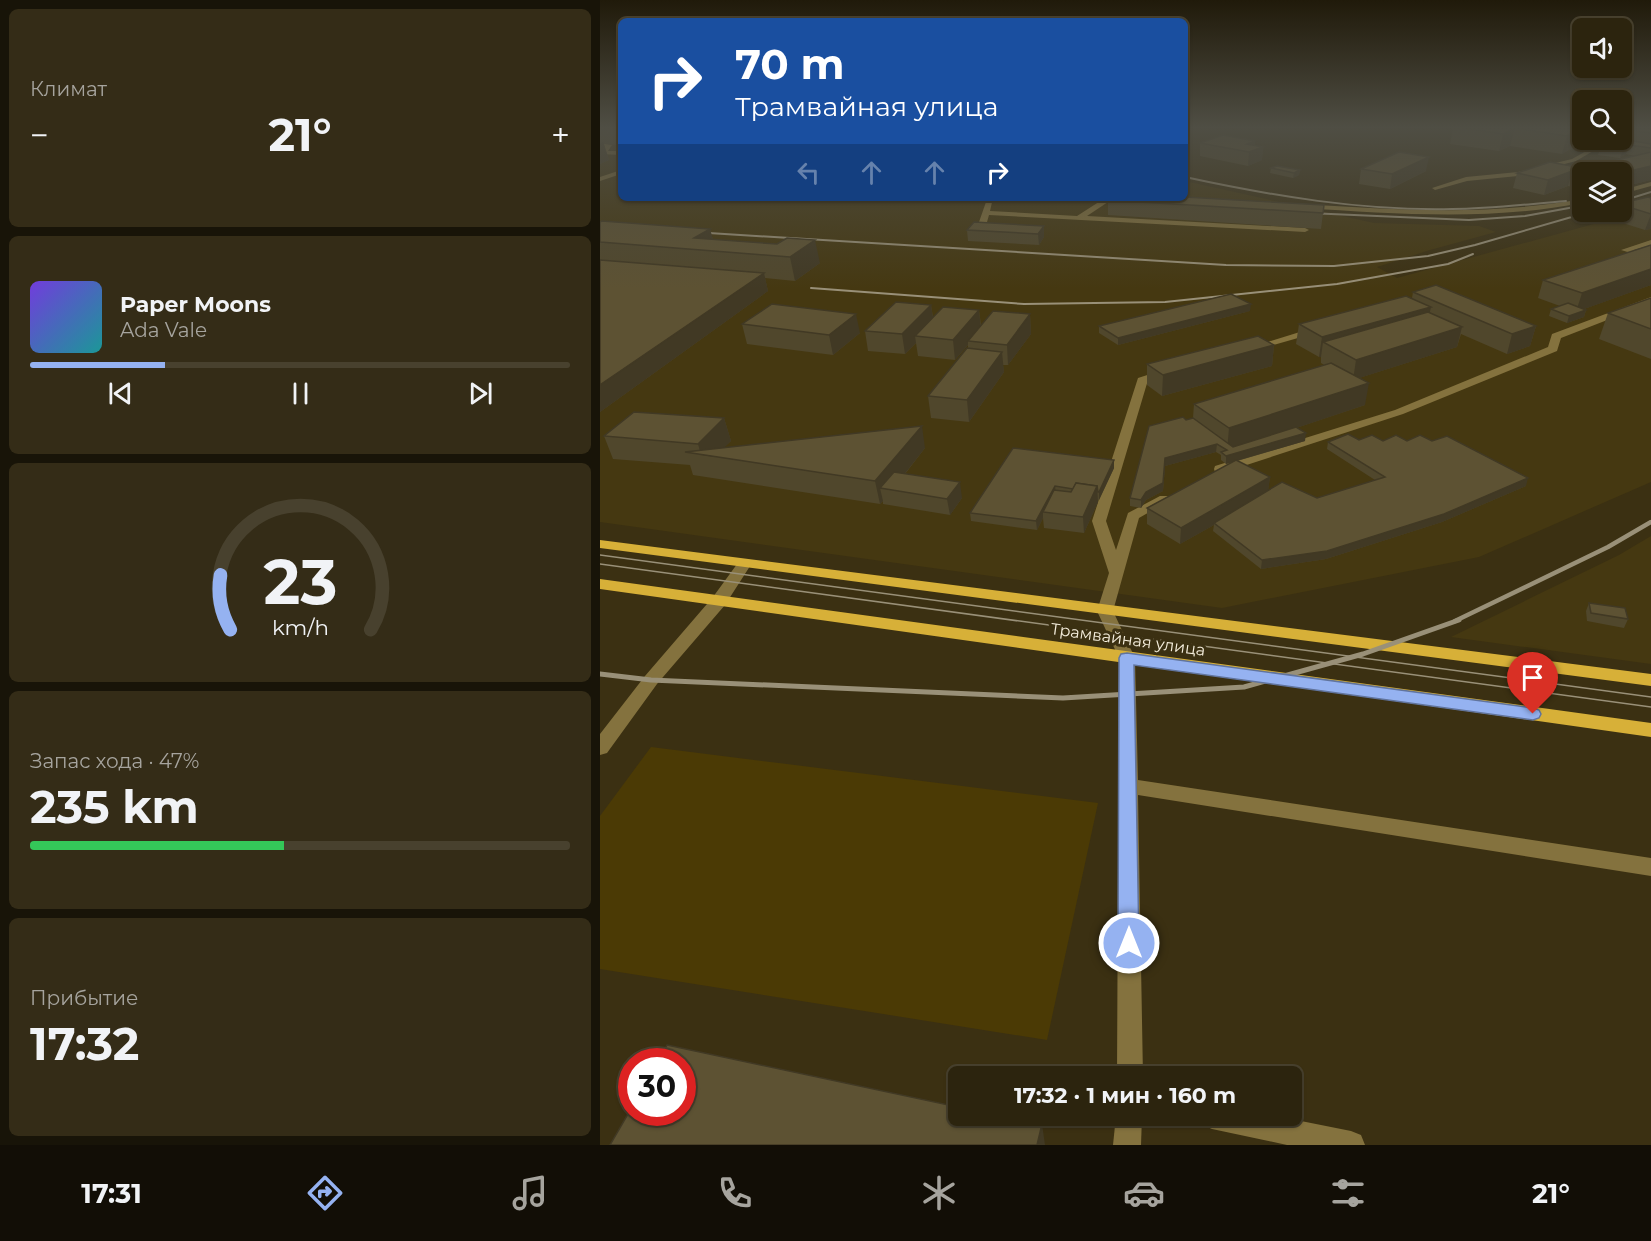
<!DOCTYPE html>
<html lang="ru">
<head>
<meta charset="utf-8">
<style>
  :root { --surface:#2c240e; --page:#342c17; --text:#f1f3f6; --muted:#a6a49e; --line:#48412e; --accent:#95b2f1 }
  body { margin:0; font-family:Montserrat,sans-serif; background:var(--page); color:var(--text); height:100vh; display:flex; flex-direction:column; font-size:22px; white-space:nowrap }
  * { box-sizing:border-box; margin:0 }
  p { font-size:20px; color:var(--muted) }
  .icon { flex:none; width:33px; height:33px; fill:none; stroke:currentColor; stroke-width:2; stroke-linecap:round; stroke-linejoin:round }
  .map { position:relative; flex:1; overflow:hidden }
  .sheet { display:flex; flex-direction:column; gap:9px; padding:9px; background:#181408; width:600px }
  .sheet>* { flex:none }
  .top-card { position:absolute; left:18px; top:18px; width:570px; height:183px; border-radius:9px; box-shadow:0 2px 4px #0004,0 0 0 2px var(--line); background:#1a4fa0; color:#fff; overflow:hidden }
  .controls { position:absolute; left:972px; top:18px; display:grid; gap:12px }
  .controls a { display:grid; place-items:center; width:60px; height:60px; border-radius:9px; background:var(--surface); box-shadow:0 2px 4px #0004,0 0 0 2px var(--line); font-size:30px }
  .speed { position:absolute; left:18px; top:1048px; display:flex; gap:12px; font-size:30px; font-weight:700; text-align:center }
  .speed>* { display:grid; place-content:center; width:78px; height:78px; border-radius:50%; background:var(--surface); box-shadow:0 2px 4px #0004,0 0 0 2px var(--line); line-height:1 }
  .speed .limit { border:9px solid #d22; background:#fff; color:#111 }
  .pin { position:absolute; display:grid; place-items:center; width:51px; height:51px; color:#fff; margin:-62px -26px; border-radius:50% 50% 50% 0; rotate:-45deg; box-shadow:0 0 6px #0007 }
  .pin .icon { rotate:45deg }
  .me { position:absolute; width:66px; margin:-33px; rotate:0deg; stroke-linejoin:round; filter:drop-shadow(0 0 4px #0008) }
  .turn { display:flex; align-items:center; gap:21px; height:126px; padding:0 18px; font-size:27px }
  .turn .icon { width:78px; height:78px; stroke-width:2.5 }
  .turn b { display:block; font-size:42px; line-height:51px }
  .lanes { display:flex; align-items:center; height:57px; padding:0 18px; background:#0003; justify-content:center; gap:30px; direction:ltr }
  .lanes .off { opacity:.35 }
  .big { font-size:45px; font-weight:700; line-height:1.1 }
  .sheet .widget { flex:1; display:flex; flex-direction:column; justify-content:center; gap:9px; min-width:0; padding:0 21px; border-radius:9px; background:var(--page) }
  .sheet .dial { align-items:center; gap:0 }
  .dial svg { height:156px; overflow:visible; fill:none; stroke:var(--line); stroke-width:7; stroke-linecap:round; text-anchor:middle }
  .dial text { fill:var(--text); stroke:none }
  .song { display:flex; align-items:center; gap:18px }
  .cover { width:72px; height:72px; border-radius:9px; background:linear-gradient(135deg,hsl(260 70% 55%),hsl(180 70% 35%)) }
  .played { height:6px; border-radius:3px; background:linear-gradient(90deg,var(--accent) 25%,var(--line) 25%) }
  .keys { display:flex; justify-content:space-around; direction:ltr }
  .heat { display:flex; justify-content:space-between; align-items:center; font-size:33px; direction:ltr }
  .charge { height:9px; border-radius:4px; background:linear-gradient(90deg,#34c759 47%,var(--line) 0) }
  .trip { position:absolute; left:348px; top:1066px; width:354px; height:60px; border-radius:9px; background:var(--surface); box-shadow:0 2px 4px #0004,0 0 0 2px var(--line); font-weight:700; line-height:60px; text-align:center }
  .tab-bar { display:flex; height:96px; justify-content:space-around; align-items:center; background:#120e06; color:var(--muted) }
  .tab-bar .icon { width:42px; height:42px }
  .tab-bar .selected { color:var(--accent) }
  .tab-bar b { font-size:27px; color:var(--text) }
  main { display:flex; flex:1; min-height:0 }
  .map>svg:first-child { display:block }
</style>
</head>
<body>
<main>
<section class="sheet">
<div class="widget"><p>Климат</p>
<div class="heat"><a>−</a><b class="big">21°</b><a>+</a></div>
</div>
<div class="widget">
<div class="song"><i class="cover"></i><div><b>Paper Moons</b><p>Ada Vale</p></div></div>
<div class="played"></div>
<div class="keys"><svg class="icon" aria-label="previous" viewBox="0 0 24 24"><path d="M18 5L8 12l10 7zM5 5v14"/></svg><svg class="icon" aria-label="pause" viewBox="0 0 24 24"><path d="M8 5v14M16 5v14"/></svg><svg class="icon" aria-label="next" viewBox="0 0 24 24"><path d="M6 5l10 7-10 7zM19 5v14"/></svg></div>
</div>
<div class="widget dial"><svg viewBox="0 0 100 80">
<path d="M14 69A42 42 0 1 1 86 69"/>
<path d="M14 69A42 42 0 0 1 9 41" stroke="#95b2f1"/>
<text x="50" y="56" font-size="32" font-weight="700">23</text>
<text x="50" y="72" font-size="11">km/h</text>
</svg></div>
<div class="widget"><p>Запас хода · 47%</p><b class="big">235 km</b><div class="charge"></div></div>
<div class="widget"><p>Прибытие</p><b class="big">17:32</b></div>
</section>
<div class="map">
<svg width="1051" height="1145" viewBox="0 0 1051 1145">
  <rect width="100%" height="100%" fill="#3b3012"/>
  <g fill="#453811">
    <path d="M0 128H21V198H585V181L774 223 879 226 896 232 830 250 777 267 797 278 1001 222 1051 204V482L879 557 622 608 0 522Z"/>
    <path d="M1051 536V664L851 637 1019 555Z"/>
  </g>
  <path fill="#4b3a05" d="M51 747 498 803 447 1040 0 969V816Z"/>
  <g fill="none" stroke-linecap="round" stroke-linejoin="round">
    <g fill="#84723e" fill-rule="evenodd">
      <path d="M1006 140H1012L976 161 918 176 867 181 835 190 832 188 866 177 918 172 972 159Z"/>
      <path d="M0 143 12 145 8 151H21V155L1 154 5 147H0Z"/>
      <path d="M21 170V174L0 181V177Z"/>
      <path d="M1051 182V186L1022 194V190Z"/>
      <path d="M370 198H393L390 211 477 216 505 198H514L487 216 705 228 709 230 705 232 389 215 387 222 383 224 379 222 386 202Z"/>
      <path d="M982 199V203C889 221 797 214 703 208L699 206 703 204C797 210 889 216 982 199Z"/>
      <path d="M1051 240V245L1034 250 1051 254V259L1021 250Z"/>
      <path d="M1051 297V303L961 338 957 351 803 414 625 472H615L614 469 615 466 795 410 948 347 952 334Z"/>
      <path d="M716 327 721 330 719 332 653 351 648 348Z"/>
      <path d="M566 369 570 370V374L548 380 506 521 516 550 528 513 560 496H570L572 499 539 518 513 611 535 658 538 780 1051 858V876L538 795 543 1077H517L519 658 497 611 509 573 492 521 538 378Z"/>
      <path d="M145 559 152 563 125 605 57 684 7 753 0 755V734L45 676 113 597 140 560Z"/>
      <path d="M516 1116H542L541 1145H513Z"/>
      <path d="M599 1116H676L751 1131 761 1135 765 1145H687L612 1129 603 1125Z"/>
    </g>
    <g fill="#d7b038" fill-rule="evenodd">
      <path d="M0 540 1051 674V686L0 548Z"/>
      <path d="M0 579 1051 723V737L0 589Z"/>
    </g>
    <g stroke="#999078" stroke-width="1.5">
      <path d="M0 555 1051 697"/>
      <path d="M0 564 1051 707"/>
    </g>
    <g stroke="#999078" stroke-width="2">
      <path d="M585 177C673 196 762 211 852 209 890 209 928 204 966 201"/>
      <path d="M481 200 525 203"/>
      <path d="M1022 201 1051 192"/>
      <path d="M708 213 869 220 925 216 980 206"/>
      <path d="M93 232 626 265 734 266 828 256 875 245 989 212"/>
      <path d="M211 288 424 304 565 302 737 284 848 264 873 254"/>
    </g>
    <path stroke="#999078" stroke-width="4.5" d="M855 621 1008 547 1051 522"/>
    <path stroke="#999078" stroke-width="5" d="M0 674 51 680 463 698 644 687 763 654 859 620"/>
  </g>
  <g fill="#50472c">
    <path d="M0 128H21V145L4 144 9 160 0 164Z"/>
    <path d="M853 128H982V140H986L962 154 910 146 899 151 850 144Z"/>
    <path d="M1022 128 1051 129V180L1026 186 1022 185V172H997L1000 164 1035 156 1026 154 1020 158 998 155 1001 146 1022 140Z"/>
    <path d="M655 141V145L663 147 662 160 648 166 600 156V143Z"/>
    <path d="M671 168 700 170 699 175 693 178 670 173Z"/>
    <path d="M761 169 826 171 790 189 759 184Z"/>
    <path d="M992 170 991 172H982V187L980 188 968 186 944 195 913 188 917 173Z"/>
    <path d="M477 198H585L724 205 721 229 508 215V200Z"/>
    <path d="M1051 198V229L1045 230 1013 220 1015 212H1022V203Z"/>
    <path d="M0 222 110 229 113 240 220 263 195 281 165 278 168 291 0 412Z"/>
    <path d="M444 226V237L439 245 368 241 367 230Z"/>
    <path d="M1051 245V285L984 309 986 310 984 317 967 323 949 316 951 309 960 306 938 298 943 280Z"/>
    <path d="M813 292 936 326 930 346 907 354 861 334 857 347 759 378 765 405 696 428 705 441 637 461 670 477 668 490 717 498 775 480 727 449 728 442 759 440 832 441 926 486 842 522 726 559 661 569 613 531 614 525 580 544 547 524V508L633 462 626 464 621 460V455L616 452 565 466 563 491 546 500 541 508 530 506V498L586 420 593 418 594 404 724 365 721 363V357H719L696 344 699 324 812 298Z"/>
    <path d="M1051 298V359L999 339 1008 313Z"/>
    <path d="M331 305 333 317 379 310 381 325 430 314 431 334 408 365H403L404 372 369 422 331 418 328 396 368 349V345L355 360 318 356 316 343 305 354 268 351 265 331Z"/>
    <path d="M650 311 518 345 499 333V326Z"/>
    <path d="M142 324 260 333 233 355 147 344Z"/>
    <path d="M674 345 672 366 562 396 547 385V364Z"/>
    <path d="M124 418 131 441 123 448H325L305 474 362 498 350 515 283 504V501L280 504 93 475 90 465 13 459 4 436Z"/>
    <path d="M514 460V468L499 500H498V502L484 533 444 528 443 518 437 530 371 521 370 513Z"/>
    <path d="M989 603 1028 619 1024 628 987 621 986 611Z"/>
  </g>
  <g fill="#413924">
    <path d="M915 128 910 146 899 151 903 134Z"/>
    <path d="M981 128H982V140H986L962 154 967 136Z"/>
    <path d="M655 141 654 150 663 147 662 160 648 166 649 152 647 144Z"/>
    <path d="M3 142 9 160 0 164V143Z"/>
    <path d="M1029 145 1026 154 1020 158 1023 149Z"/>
    <path d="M829 157 826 171 790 189 792 174Z"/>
    <path d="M1051 166V180L1026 186 1030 171Z"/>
    <path d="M700 170 699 175 693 178 694 173Z"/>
    <path d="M972 171 968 186 944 195 948 180Z"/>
    <path d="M982 178V187L980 188Z"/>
    <path d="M1051 214V229L1045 230Z"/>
    <path d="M444 226V237L439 245 438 234Z"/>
    <path d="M110 229 116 251 94 238Z"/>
    <path d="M215 240 220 263 195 281 190 257Z"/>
    <path d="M1051 269V285L976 312 982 293Z"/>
    <path d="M164 273 168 291 0 412V385Z"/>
    <path d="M651 304 650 311 518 345V338Z"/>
    <path d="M331 305 334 324 315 336 316 343 305 354 302 334Z"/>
    <path d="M831 307 827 326 723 342 721 357H719L722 337Z"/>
    <path d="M379 310 381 329 368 341V345L355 360 353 340Z"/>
    <path d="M986 310 984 317 967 323 969 316Z"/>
    <path d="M256 314 260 333 233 355 229 335Z"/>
    <path d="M430 314 431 334 408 365 407 345Z"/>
    <path d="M936 326 930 346 907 354 912 334Z"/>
    <path d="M862 327 857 347 753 380 756 360Z"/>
    <path d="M674 345 672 366 562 396 563 375Z"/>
    <path d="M402 352 404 372 369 422 367 400Z"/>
    <path d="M769 383 765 405 627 451 629 428Z"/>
    <path d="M124 418 131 441 115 457 101 455 98 444Z"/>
    <path d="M322 426 325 448 292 490 280 488 283 501 280 504 275 481Z"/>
    <path d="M706 433 705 441 626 464V456Z"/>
    <path d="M617 444 616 452 565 466 563 491 546 500 541 508V500L565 458Z"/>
    <path d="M514 460V468L499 500V492Z"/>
    <path d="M670 477 668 493 614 523V525L580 544 581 528Z"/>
    <path d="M928 478 926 486 842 522 726 559 661 569 662 560Z"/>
    <path d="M360 482 362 498 350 515 347 499Z"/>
    <path d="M455 486 456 494 443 512V518L437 530 436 521Z"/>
    <path d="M497 486 498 502 484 533 483 517Z"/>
    <path d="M442 1124 445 1145H437Z"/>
  </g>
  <g fill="#5d5233" stroke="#413924" stroke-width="1.5">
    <path d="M865 128H981L967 136 915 128 903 134Z"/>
    <path d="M1022 128 1051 129V133L1022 129Z"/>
    <path d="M623 135 655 141 647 144 663 147 649 152 600 143Z"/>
    <path d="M1022 139 1051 144V148L1029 145 1023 149 1001 146 1011 140Z"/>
    <path d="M799 152 829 157 792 174 761 169Z"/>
    <path d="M1051 152V166L1030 171 1000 164Z"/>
    <path d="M950 162 992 170 982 173 972 171 948 180 917 173Z"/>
    <path d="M677 166 700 170 694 173 671 168Z"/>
    <path d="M585 197 724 205 723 213 508 200 509 198H585Z"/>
    <path d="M1048 197 1051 198V214L1022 205V203Z"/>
    <path d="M2 221 110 229 94 238 177 244 187 238 215 240 190 257 0 242V222Z"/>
    <path d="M374 222 444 226 438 234 367 230Z"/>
    <path d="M1051 245V269L982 293 943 280Z"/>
    <path d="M0 260 164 273 0 385Z"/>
    <path d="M836 285 936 326 912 334 813 292Z"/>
    <path d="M631 294 651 304 518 338 499 326Z"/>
    <path d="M806 296 831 307 722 337 699 324Z"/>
    <path d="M1051 298V329L1008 313Z"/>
    <path d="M296 302 331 305 302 334 265 331Z"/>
    <path d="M968 303 986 310 969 316 951 309Z"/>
    <path d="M172 304 256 314 229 335 142 324Z"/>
    <path d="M343 307 379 310 353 340 315 336Z"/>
    <path d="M393 311 430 314 407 345 368 341Z"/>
    <path d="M828 312 862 327 756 360 723 342Z"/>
    <path d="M658 336 674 345 563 375 547 364Z"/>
    <path d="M367 348 402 352 367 400 328 396Z"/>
    <path d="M731 363 769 383 629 428 594 404Z"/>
    <path d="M34 412 124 418 98 444 4 436Z"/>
    <path d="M583 417 586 420 593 418 633 447 696 427 706 433 626 456 621 452 627 450 617 444 565 458 563 483 546 492 541 500 530 498 549 426Z"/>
    <path d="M322 426 275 481 85 452Z"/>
    <path d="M748 434 759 440 772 435 783 441 796 435 807 441 820 435 832 441 847 436 928 478 844 514 727 551 662 560 614 523 682 482 717 498 785 477 728 442Z"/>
    <path d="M413 448 514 460 499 492H498L497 486 476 483 473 489 455 486 436 521 370 513Z"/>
    <path d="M636 460 670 477 581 528 547 508Z"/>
    <path d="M294 472 360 482 347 499 280 488Z"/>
    <path d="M476 483 497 486 483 517 443 512 454 490 471 492Z"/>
    <path d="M989 603 1025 608 1028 619 991 613Z"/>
    <path d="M67 1045 358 1107V1116H403L442 1124 437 1145H10L32 1107V1113H82V1062H57Z"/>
  </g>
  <linearGradient id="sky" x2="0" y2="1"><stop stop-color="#201a0a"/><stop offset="0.44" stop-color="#4f4e44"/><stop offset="1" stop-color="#4f4e44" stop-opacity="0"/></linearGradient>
  <rect width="1051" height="289" fill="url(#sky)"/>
  <path fill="#95b2f1" stroke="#61749d" stroke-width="1.5" d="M527 653 933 708 939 710 941 714 939 718 933 720 534 665 539 943 536 950 529 952 521 950 518 943 519 658 521 654Z"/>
  <g text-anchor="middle" stroke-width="6" stroke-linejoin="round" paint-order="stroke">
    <g font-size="16" fill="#f7f0df" stroke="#3b3012">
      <text transform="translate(528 639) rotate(8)" y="6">Трамвайная улица</text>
    </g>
  </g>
</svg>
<div class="controls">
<a><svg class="icon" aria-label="sound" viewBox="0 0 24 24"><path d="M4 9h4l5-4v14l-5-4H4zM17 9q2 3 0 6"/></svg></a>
<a><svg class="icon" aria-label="search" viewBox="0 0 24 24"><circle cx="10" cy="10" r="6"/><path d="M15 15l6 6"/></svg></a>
<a><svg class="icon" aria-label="layers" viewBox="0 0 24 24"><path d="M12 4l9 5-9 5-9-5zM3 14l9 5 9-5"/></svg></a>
</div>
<div class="speed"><div class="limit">30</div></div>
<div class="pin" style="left:933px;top:714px;background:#d93025"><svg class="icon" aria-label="arrive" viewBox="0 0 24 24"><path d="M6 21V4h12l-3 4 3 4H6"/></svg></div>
<svg class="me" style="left:529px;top:943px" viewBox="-20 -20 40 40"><circle r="17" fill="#95b2f1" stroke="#fff" stroke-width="3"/><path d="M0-11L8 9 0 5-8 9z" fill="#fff"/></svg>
<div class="trip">17:32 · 1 мин · 160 m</div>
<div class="top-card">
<div class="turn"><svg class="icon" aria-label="right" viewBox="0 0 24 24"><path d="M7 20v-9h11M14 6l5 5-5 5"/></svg><div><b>70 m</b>Трамвайная улица</div></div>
<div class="lanes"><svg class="icon off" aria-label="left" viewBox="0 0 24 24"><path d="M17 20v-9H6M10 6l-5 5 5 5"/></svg><svg class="icon off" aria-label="ahead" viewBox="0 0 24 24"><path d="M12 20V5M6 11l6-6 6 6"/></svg><svg class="icon off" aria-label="ahead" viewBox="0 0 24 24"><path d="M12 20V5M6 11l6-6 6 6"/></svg><svg class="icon" aria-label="right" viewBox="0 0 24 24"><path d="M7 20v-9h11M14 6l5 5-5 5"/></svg></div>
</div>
</div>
</main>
<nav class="tab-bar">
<b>17:31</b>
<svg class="icon selected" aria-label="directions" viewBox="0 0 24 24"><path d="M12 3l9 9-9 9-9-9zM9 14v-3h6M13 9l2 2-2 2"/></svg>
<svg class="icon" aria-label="music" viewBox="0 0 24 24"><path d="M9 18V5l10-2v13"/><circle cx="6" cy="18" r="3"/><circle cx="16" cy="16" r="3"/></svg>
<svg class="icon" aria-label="phone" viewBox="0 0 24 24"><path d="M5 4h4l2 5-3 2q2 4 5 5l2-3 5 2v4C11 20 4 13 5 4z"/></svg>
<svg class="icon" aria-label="climate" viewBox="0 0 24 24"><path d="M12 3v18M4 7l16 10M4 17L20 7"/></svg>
<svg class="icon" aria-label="car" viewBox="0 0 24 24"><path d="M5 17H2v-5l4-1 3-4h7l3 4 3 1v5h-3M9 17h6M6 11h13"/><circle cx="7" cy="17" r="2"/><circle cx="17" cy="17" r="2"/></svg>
<svg class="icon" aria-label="filters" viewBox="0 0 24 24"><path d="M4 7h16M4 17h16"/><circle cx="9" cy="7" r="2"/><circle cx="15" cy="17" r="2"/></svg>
<b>21°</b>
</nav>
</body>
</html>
